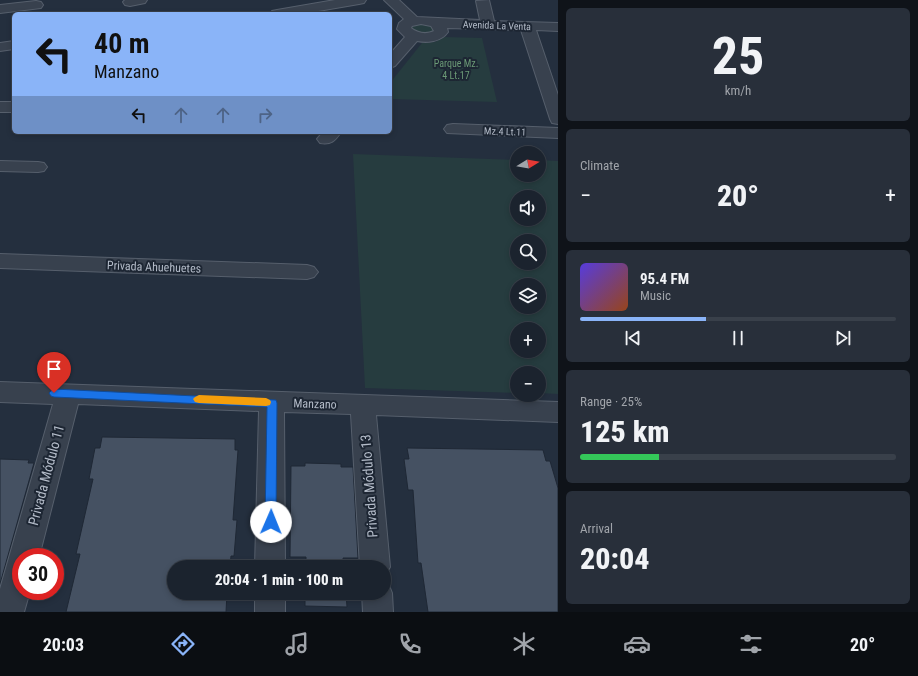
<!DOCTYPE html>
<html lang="en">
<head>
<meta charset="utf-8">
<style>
  :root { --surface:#1b232e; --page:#282f3a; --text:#f1f3f6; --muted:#a0a4aa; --line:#39404a; --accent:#8ab4f8 }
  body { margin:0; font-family:"Roboto Condensed",sans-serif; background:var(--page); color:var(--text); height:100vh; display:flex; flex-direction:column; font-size:15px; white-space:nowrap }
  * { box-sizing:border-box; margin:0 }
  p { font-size:13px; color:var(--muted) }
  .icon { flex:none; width:22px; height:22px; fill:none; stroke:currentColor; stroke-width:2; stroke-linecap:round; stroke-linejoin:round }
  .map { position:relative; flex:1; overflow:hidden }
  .side { display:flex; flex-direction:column; gap:8px; padding:8px; background:#0f1319; width:360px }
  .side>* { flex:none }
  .hud { position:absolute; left:12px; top:12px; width:380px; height:122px; border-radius:6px; box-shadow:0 2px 6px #0003,0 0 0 1px var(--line); background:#8ab4f8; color:#111; overflow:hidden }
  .needle { width:26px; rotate:79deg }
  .controls { position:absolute; left:510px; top:146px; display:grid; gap:8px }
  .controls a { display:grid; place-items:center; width:36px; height:36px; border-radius:50%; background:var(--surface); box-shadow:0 2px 6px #0003,0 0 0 1px var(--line); font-size:20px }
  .speed { position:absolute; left:12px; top:548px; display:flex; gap:8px; font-size:20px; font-weight:700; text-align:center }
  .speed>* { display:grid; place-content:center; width:52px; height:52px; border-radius:50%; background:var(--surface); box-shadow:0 2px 6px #0003,0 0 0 1px var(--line); line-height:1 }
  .speed .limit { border:6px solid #d22; background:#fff; color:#111 }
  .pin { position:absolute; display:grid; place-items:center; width:34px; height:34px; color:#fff; margin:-41px -17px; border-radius:50% 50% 50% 0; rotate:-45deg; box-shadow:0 0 4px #0007 }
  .pin .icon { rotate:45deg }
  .me { position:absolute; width:44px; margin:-22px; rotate:1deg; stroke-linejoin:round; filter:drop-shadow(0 0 3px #0008) }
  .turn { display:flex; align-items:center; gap:14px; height:84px; padding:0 16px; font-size:18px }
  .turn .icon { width:52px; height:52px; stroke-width:2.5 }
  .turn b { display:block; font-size:28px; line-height:34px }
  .lanes { display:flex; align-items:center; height:38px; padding:0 16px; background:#0003; justify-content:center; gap:20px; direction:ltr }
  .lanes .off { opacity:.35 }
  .big { font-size:30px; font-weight:800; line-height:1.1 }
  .side .widget { flex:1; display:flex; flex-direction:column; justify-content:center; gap:6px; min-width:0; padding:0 14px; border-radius:6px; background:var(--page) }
  .side .dial { align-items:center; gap:0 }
  .dial b { font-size:52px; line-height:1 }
  .song { display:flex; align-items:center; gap:12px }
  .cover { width:48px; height:48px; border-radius:6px; background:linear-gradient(135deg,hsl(250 70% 55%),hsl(20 70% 35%)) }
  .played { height:4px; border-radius:2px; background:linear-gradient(90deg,var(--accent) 40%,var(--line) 40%) }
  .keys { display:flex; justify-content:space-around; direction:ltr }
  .heat { display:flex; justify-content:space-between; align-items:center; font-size:22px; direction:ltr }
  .charge { height:6px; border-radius:3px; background:linear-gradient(90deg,#34c759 25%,var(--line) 0) }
  .trip { position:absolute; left:167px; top:560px; width:224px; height:40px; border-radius:20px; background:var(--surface); box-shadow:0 2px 6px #0003,0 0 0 1px var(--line); font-weight:800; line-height:40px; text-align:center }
  .dock { display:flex; height:64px; justify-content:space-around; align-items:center; background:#0b0e12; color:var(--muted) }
  .dock .icon { width:28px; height:28px }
  .dock .active { color:var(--accent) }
  .dock b { font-size:18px; color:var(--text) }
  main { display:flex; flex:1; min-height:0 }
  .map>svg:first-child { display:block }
</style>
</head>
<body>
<main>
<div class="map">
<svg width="558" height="612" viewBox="0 0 558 612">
  <rect width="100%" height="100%" fill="#242f3e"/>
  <g fill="#263c3f" fill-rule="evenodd">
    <path d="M418 23 433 26 435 32 426 35 411 30 412 25Z"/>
    <path d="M444 37 482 38 497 102 390 99V83L422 43 435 42Z"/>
    <path d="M353 154 517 160V175H539V160L558 161V394L539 393V373H517V393L365 388ZM517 197H539V219H517ZM517 241H539V263H517ZM517 285H539V307H517ZM517 329H539V351H517Z"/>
  </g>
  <g fill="#455162" stroke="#1f2835">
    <path d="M102 437 235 439V450H238L233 520H237L234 556H231L230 567H174V593H227L226 612H66L80 554H76L93 479H89L95 448H100Z"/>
    <path d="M407 448 543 450 546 461H550L558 488V612H428L421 563H418L413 490H408L404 459H409Z"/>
    <path d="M0 459 29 460 28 463H34L0 584Z"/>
    <path d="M305 463 341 464V467H353L358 558H343L344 567H306V557H290L291 466H305Z"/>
    <path d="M305 593H346L347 607 305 606Z"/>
  </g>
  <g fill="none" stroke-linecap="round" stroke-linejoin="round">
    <g stroke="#565f6c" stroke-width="2">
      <g id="minor">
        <path d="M125 0H147L145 3 130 6 125 5 123 2Z"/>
        <path d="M335 0H366L364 3 359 4 301 14H270L272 11 277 10Z"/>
        <path d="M384 0H399L417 17 480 20 476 1 489 0 494 21 558 23V31L536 30 558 95V124L552 123 550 119 521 30 447 28 448 32C441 42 427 43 417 41L395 66 390 68V54L405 37 397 29 399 23 404 19ZM421 24 431 26 434 31C425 35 418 33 411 28L412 26Z"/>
        <path d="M36 1 41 2 43 5 41 8 0 13V5Z"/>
        <path d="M14 41V49L0 51V43Z"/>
        <rect x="0" y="102" width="14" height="10"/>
        <path d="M453 124 558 128V138L447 133 444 129 447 125Z"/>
        <path d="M323 132H341C335 141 331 145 320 143L317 139Z"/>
        <path d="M0 161 38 162 44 163 47 167 44 171 38 172 0 171Z"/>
        <path d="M0 254 307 265 314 267 318 272 314 277 307 279 0 268Z"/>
        <path d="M0 382 558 402V422L376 415 390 567 384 577V567H360L351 414 284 412 285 567H255L259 411 78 404 39 557H21V591H30L24 612H0V589L53 404 0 402Z"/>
        <path d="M384 581 388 583 392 593 393 612H363L362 593H384Z"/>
        <rect x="255" y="593" width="30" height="19"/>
      </g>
    </g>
    <use href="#minor" fill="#38414e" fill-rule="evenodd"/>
  </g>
  <path fill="#1a73e8" stroke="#114b97" d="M54 389 276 400 277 403 276 522 275 526 271 527 266 526 265 522 267 407 54 397 51 396 49 393 51 391Z"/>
  <path fill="#f59e0b" d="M199 395 266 398 270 400 271 402 270 405 266 406 199 403 195 402 193 399 195 397Z"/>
  <g text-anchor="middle" stroke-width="4" stroke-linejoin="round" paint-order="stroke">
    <g font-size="10" fill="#b4bcc9" stroke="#1d2633">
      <text transform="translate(497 25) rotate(2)" y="4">Avenida La Venta</text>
      <text transform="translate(505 131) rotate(2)" y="4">Mz.4 Lt.11</text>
    </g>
    <g font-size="10" fill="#6b9a76" stroke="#1d2633">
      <text x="456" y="67">Parque Mz.<tspan x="456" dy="12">4 Lt.17</tspan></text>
    </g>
    <g font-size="12" fill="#b4bcc9" stroke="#1d2633">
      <text transform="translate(154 267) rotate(2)" y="4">Privada Ahuehuetes</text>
      <text transform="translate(315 404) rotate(2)" y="4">Manzano</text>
    </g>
    <g font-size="14" fill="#b4bcc9" stroke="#1d2633">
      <text transform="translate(46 475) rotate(-75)" y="5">Privada Módulo 11</text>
      <text transform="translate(369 486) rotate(-94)" y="5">Privada Módulo 13</text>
    </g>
  </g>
</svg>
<div class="controls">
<a><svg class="needle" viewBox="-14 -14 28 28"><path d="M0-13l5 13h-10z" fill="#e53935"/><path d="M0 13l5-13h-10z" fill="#a0a4aa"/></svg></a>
<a><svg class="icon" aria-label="sound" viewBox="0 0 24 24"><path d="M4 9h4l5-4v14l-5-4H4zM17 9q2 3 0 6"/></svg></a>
<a><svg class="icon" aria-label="search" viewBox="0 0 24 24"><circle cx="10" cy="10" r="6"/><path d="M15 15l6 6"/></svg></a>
<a><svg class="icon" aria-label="layers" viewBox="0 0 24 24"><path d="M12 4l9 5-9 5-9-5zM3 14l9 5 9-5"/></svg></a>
<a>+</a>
<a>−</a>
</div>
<div class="speed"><div class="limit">30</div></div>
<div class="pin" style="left:54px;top:393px;background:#d93025"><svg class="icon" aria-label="arrive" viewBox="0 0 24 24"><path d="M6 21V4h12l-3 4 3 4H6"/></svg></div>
<svg class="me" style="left:271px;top:522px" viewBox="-20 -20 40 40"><circle r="19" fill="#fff"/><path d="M0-13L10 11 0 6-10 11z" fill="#1a73e8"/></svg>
<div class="trip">20:04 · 1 min · 100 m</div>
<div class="hud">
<div class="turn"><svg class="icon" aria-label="left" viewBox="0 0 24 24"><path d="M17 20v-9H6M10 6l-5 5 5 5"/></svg><div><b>40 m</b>Manzano</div></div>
<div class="lanes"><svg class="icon" aria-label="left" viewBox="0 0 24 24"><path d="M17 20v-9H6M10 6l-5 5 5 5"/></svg><svg class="icon off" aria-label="ahead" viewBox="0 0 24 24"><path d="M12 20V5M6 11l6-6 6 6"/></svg><svg class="icon off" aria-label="ahead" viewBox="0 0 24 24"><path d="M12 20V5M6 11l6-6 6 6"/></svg><svg class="icon off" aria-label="right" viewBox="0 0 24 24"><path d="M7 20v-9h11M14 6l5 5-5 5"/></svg></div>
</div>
</div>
<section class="side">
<div class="widget dial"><b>25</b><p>km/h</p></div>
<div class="widget"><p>Climate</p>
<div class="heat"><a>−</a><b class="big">20°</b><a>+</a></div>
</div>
<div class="widget">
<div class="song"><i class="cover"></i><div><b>95.4 FM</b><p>Music</p></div></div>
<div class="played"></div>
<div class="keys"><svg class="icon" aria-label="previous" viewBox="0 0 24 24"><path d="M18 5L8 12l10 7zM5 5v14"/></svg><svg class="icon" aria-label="pause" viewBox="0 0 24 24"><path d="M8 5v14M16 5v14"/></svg><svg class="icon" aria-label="next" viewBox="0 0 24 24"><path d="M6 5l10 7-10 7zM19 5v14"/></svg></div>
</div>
<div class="widget"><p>Range · 25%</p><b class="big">125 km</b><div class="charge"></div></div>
<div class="widget"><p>Arrival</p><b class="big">20:04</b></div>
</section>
</main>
<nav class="dock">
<b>20:03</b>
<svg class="icon active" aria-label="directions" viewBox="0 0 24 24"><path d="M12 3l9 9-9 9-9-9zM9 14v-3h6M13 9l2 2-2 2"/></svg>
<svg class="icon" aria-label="music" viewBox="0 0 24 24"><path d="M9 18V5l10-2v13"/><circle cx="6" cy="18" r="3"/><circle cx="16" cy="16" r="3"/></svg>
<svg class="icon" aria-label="phone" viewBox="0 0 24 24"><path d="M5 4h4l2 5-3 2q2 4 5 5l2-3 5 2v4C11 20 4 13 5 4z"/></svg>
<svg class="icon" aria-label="climate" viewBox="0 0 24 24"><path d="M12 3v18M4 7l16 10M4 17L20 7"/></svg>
<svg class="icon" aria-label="car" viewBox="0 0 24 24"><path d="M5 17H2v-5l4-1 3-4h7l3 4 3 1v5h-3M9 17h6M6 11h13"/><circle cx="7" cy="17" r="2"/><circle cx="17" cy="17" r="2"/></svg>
<svg class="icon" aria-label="filters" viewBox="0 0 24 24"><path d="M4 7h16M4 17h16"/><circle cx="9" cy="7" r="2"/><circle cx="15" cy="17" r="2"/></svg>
<b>20°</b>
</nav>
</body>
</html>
